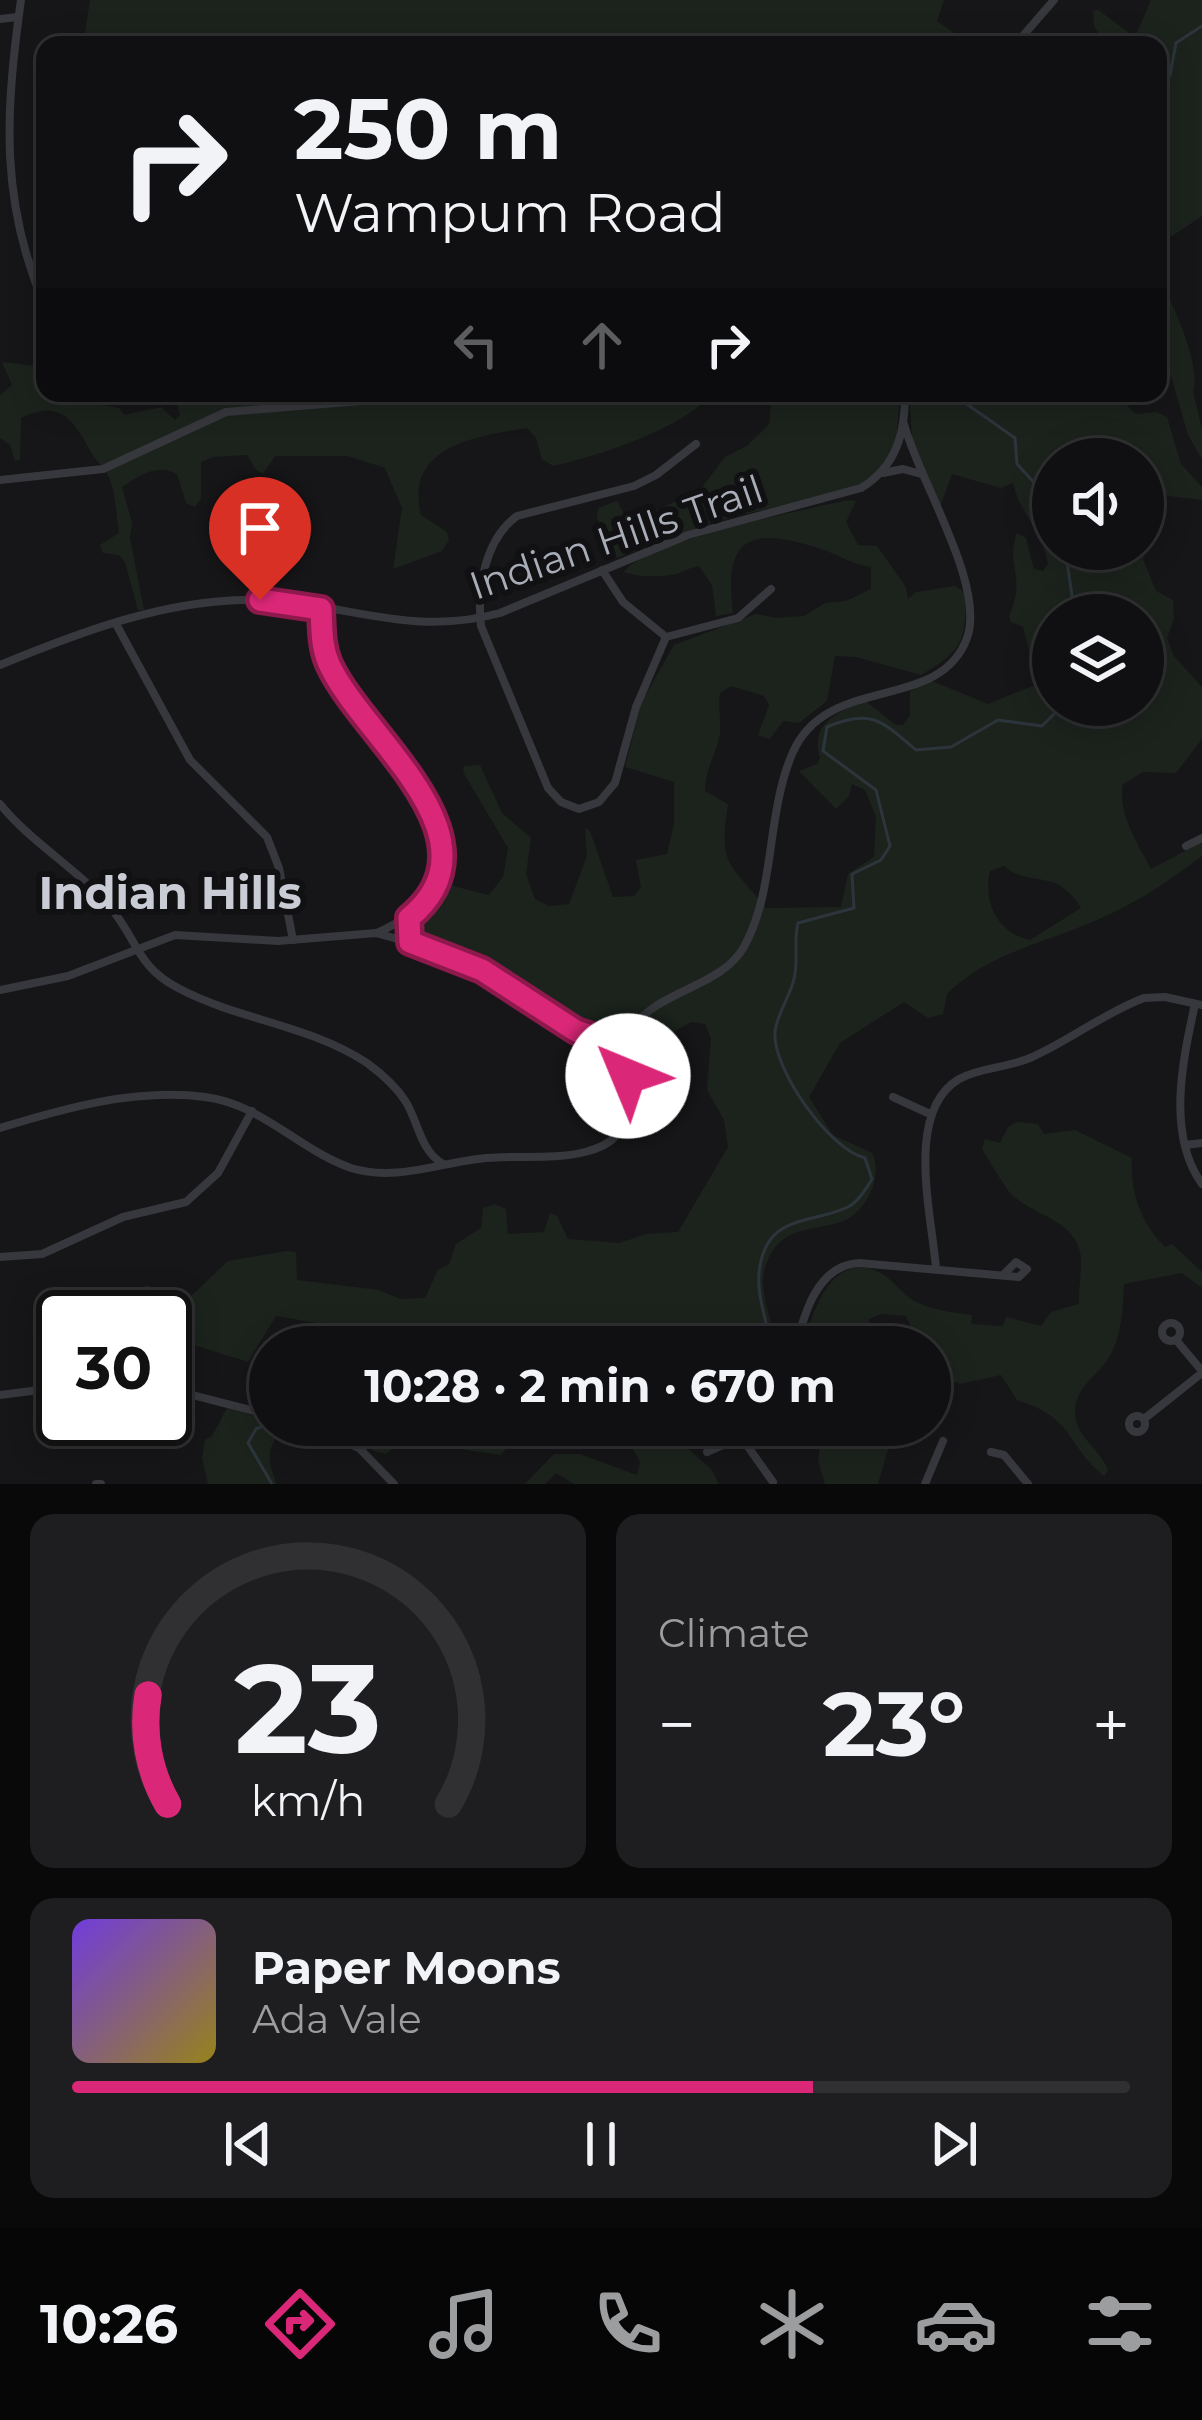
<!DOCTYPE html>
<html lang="en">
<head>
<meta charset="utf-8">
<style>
  :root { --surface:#101012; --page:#1e1e20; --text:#f1f3f6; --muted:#9c9d9f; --line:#303032; --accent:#db2777 }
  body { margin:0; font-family:Montserrat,sans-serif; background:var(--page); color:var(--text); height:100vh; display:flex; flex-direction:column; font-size:45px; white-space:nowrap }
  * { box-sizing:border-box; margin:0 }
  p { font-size:39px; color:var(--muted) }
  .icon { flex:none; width:66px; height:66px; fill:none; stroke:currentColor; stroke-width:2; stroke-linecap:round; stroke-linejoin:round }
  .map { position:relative; height:1484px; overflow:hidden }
  .sheet { display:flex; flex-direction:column; gap:30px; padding:30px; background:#09090a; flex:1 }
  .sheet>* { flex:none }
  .banner { position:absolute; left:36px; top:36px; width:1131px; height:366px; border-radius:24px; box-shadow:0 6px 30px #0003,0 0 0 3px var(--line); background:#101012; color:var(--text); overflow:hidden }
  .fabs { position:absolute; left:1032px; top:438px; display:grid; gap:24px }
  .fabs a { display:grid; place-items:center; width:132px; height:132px; border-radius:50%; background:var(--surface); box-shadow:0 6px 30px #0003,0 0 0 3px var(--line); font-size:60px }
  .speed { position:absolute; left:36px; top:1290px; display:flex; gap:24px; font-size:60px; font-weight:700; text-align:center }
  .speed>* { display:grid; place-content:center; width:156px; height:156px; border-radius:50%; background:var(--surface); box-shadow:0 6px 30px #0003,0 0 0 3px var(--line); line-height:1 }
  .speed .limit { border:6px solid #111; border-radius:18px; background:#fff; color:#111 }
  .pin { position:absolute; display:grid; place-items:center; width:102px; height:102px; color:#fff; margin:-123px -51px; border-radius:50% 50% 50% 0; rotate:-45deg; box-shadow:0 0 12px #0007 }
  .pin .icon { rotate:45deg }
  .me { position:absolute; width:132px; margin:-66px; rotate:315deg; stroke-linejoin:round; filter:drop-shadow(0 0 9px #0008) }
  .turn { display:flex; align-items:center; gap:42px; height:252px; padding:0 60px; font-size:54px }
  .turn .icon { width:156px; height:156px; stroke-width:2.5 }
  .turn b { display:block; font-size:84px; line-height:102px }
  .lanes { display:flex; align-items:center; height:114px; padding:0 60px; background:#0003; justify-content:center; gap:60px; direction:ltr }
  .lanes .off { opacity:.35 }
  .big { font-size:90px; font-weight:700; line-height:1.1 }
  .sheet .tile { flex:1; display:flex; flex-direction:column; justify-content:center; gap:18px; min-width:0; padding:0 42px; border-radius:24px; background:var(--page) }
  .sheet .dial { align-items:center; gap:0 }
  .dial svg { height:312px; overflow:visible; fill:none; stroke:var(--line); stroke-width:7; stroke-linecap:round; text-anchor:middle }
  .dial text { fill:var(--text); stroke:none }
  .song { display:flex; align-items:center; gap:36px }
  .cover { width:144px; height:144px; border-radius:18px; background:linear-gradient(135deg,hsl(260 70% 55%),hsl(50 70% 35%)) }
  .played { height:12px; border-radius:6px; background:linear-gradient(90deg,var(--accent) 70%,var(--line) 70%) }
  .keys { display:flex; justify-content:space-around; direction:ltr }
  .heat { display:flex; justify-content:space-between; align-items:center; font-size:66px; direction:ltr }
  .sheet .tiles { flex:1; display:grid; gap:30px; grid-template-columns:1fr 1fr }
  .tile:last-child { grid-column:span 2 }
  .trip { position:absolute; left:249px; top:1326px; width:702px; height:120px; border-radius:60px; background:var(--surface); box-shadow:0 6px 30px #0003,0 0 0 3px var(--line); font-weight:700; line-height:120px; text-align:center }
  .tabs { display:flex; height:192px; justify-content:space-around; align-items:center; background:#060607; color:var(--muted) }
  .tabs .icon { width:84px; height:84px }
  .tabs .active { color:var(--accent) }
  .tabs b { font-size:54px; color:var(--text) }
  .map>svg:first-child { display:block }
</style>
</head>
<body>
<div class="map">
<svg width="1202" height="1484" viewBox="0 0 1202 1484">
  <rect width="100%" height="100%" fill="#161618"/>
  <g fill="#1c231d" fill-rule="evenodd">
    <path d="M90 0H944L937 21 971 45H83Z"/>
    <path d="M1151 0H1202V216L1172 236 1158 235V45H1104L1094 25 1093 11 1098 10 1135 37Z"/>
    <path d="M1158 278C1173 303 1202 366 1193 392L1202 429V459L1188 435 1172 379 1158 359Z"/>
    <path d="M2 362 45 367V393H83L102 405 119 408 124 415 161 407 175 420 180 415 174 393H465V398L501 393H712C687 427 596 457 553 466L542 459 536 438 527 428C478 436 404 445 421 515L447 532 449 540 442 551 393 569 402 508 385 468 348 456H275L263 474 256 470 247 455 213 457 201 462V498L195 507 186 503 177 474C156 463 140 476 122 487L132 523 130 538 144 610H138L125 562 119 555 103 553 100 545 119 533C116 516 116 493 109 477 106 469 97 462 92 454 75 423 62 398 21 418L20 460 15 461 10 445 0 438V395L12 385Z"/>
    <path d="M772 393H900L896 442 882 468 854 488 716 521 617 558 597 518 598 508 617 501 624 514 636 520 700 490 725 457 747 446 769 424Z"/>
    <path d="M909 393H1114L1136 414 1156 412 1167 417 1181 464 1202 487V500L1168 496 1143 472V459H1053V549H1143V527L1156 530 1143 559 1156 591 1173 600 1174 618 1167 638 1174 656 1202 687V739L1176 773 1143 772 1123 784C1117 813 1138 844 1151 869L1202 842V856C1168 882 1136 903 1097 920 1045 943 989 953 947 994L943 1014 928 1018 904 1002 840 1043 809 1097 833 1135 872 1153C884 1177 866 1213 841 1222 810 1232 780 1225 766 1265 756 1291 774 1321 776 1347H358L352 1329 276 1316 248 1362 165 1336V1317H133L134 1300 146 1285 161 1293 166 1309 187 1300 228 1261 287 1251 296 1252 297 1280 379 1290 400 1299 425 1298 438 1270 449 1264 456 1244 481 1228 483 1208 495 1204 506 1209 508 1234 544 1232 550 1213 557 1216 568 1239 620 1243 646 1234 678 1232 728 1147 724 1120 707 1090 711 1038 705 1024 691 1022 645 1049H636L633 1041 617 1029C563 1034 527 981 481 961 460 952 438 946 417 936L413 927 441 883 489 895 503 877 508 848 463 772 464 766 480 765 502 813 531 838 526 874 535 899 549 906 569 904 587 856 585 828 590 831 613 897 634 896 641 887 636 860 667 854 674 824V782L625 767 641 703 674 645 756 614 776 618 804 616 825 603 846 601 871 589V567C850 564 838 554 818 548 750 526 723 537 733 613L716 616 712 585 699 566C692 567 686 570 679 573 664 578 638 577 624 572 645 541 805 510 848 500L856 501 846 522 858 545 877 546 906 587 908 599 916 592 955 586 966 593C966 642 962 651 921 675L856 657 835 656 827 701 799 723 783 721 770 739 758 735 769 705 764 696 731 686 720 693C718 707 721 720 720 733 717 753 705 769 705 791L728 804C718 868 730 862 766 908L841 907 848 874 874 857 876 817 865 790 852 784 849 796 836 809 799 771 817 764 820 758C810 723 836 714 864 700L896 725H903L910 715V691L932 681 988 704 1030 687 1051 683 1053 679V705H1143V615H1053V672L1031 658 1023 627 1011 622 1009 616C1027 577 1005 564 1017 533L1026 538 1034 569 1043 571 1048 564C1044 533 1020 514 1013 483L1001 488 952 474 940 507 912 437ZM1004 866C1030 889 1056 866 1081 908L1030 940C997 933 983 902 990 871Z"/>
    <path d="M1017 1122 1038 1124 1044 1134 1075 1130 1132 1158C1130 1193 1141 1223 1165 1247L1172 1244 1202 1272V1288L1182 1273 1124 1284C1123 1306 1122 1329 1113 1350 1103 1374 1074 1384 1075 1414 1076 1437 1101 1450 1108 1470L1104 1476C1065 1444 1075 1418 1017 1400L1001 1375 960 1384 940 1377 930 1379V1347H914L916 1339 906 1316 881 1314 868 1320 876 1333 901 1347H861L862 1335 857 1329 843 1327 832 1347H803C812 1312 832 1250 879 1272 893 1279 901 1294 916 1302 934 1311 952 1312 972 1315L971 1324 1002 1326 1007 1317 1041 1326 1051 1312 1079 1304C1078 1288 1084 1262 1079 1248 1069 1217 1024 1213 1007 1189 998 1176 990 1162 982 1149L985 1139 1000 1143 1008 1127Z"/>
    <path d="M227 1408 270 1420V1425H284C268 1448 265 1457 277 1484H208L202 1458 205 1440 212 1436Z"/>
    <path d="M335 1425H526L501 1455 466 1450 426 1430 415 1431 386 1454 374 1451Z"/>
    <path d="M621 1425H661L711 1469 719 1484H574L556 1473 545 1484H525L554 1454H580L637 1475 640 1462Z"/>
    <path d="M823 1425H895L878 1484H825L818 1460Z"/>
  </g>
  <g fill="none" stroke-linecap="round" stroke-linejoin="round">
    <g stroke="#2c353c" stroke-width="3">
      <path d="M1158 85 1170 75 1176 43 1202 26"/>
      <path d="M951 393 1015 438 1017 464 1053 503"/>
      <path d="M1065 549 1075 615"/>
      <path d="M556 1347 564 1333 575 1331 602 1347"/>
      <path d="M769 1347C769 1321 757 1302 759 1274 764 1213 810 1225 848 1207 858 1202 866 1189 872 1179L865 1158C830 1150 772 1069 775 1032 777 1014 790 996 794 979 799 959 793 943 798 923L854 908 852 874 881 860 890 846 876 790 823 751 827 727C871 708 882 721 916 750L951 747 998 720 1042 726 1063 705"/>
      <path d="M270 1423 256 1429 248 1443 272 1484"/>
      <path d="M442 1425 465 1434 486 1425"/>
      <path d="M677 1425C691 1435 707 1432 722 1425"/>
    </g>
    <g stroke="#37383d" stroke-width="8">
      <path d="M21 0C5 114 0 202 45 306"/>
      <path d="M0 19 18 17"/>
      <path d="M1015 45 1054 0"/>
      <path d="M883 473 903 469 921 474"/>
      <path d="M0 480 103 469 226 412 458 393"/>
      <path d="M602 570 623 602 666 637 738 618 771 589"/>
      <path d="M321 609C322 628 321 646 329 663 368 749 532 861 377 933"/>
      <path d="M116 624 190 760 267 837 279 868 293 940"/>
      <path d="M666 637 636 707 615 783 599 802 579 809 561 802 548 788 481 626C477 588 485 539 517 516L634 486 656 475 696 444"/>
      <path d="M0 665C80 632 169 598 256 600 345 602 409 638 500 613L688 535 861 488C897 466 905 433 905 393"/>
      <path d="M0 804C33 845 82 871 114 912 138 943 139 968 178 988 238 1020 310 1025 367 1063 382 1074 396 1086 406 1102 419 1124 420 1150 443 1164"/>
      <path d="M1186 846 1202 838"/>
      <path d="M409 918 410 942"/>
      <path d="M0 990 68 976 175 935 278 941 376 933 419 945 482 971 576 1031 601 1039 625 1061"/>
      <path d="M1195 1004C1183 1059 1166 1134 1202 1184"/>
      <path d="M602 1039 631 1029"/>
      <path d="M893 1097 930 1114"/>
      <path d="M0 1128C65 1108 136 1088 205 1097 262 1104 299 1150 351 1168 396 1182 441 1162 486 1158 518 1155 554 1160 585 1152 597 1149 609 1144 617 1135 649 1103 610 1065 630 1032 655 989 722 989 745 945 776 887 766 813 793 752 828 673 940 713 967 638 986 585 919 481 904 424"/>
      <path d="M1185 1145 1202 1143"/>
      <path d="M0 1257 42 1254 123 1217 186 1202 218 1173 252 1111"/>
      <path d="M936 1269C932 1215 904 1112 959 1079 981 1067 1007 1068 1030 1058 1069 1041 1104 1013 1144 998L1165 997 1202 1005"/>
      <circle cx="1171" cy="1332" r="9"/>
      <path d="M1176 1340 1202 1371"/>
      <path d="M796 1347C804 1313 818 1265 859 1263L1019 1277 1027 1269 1016 1262 1003 1275"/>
      <path d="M165 1388 270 1415"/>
      <path d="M0 1395 63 1387"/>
      <circle cx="1137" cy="1424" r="8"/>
      <path d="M1144 1419 1202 1373"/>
      <path d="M308 1425 359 1448 394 1484"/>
      <path d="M741 1437 773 1482"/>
      <path d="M707 1452 741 1437 754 1425"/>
      <path d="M991 1452 1004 1455 1028 1484"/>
      <path d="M96 1484H101"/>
      <path d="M925 1484 943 1441"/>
    </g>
  </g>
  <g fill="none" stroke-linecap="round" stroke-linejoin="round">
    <g stroke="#8e194d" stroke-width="30">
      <path id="route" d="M260 600 321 609C322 628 321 646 329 664 362 737 506 838 409 918L410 942 482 970 576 1031 601 1039 625 1061 628 1076"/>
    </g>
    <use href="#route" stroke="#db2777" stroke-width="21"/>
  </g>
  <g text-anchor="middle" stroke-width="12" stroke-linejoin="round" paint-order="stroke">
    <g font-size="39" fill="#a8adb8" stroke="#111113">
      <text transform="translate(616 537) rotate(-19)" y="14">Indian Hills Trail</text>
    </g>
    <g font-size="45" font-weight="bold" fill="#c9ccd4" stroke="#111113">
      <text x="170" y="909">Indian Hills</text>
    </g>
  </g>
</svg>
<div class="fabs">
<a><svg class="icon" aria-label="sound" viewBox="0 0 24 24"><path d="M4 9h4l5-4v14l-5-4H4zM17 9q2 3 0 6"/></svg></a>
<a><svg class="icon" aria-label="layers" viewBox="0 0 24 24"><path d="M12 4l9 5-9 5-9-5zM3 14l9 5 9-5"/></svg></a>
</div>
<div class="speed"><div class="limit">30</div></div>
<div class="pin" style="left:260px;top:600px;background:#d93025"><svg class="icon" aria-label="arrive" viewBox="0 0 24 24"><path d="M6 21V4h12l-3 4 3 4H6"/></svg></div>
<svg class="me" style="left:628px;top:1076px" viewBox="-20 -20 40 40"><circle r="19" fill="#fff"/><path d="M0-13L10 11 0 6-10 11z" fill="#db2777"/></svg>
<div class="trip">10:28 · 2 min · 670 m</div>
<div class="banner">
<div class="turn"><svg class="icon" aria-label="right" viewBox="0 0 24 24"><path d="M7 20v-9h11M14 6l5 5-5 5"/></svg><div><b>250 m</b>Wampum Road</div></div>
<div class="lanes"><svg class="icon off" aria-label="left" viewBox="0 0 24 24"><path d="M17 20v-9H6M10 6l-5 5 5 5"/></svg><svg class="icon off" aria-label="ahead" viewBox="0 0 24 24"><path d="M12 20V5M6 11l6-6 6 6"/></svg><svg class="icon" aria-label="right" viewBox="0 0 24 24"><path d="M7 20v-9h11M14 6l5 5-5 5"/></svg></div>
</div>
</div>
<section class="sheet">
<div class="tiles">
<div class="tile dial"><svg viewBox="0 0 100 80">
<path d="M14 69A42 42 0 1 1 86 69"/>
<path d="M14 69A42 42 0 0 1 9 41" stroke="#db2777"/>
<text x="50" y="56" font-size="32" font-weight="700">23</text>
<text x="50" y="72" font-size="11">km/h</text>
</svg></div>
<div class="tile"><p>Climate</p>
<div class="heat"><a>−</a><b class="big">23°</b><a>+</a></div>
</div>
<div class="tile">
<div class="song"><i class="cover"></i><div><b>Paper Moons</b><p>Ada Vale</p></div></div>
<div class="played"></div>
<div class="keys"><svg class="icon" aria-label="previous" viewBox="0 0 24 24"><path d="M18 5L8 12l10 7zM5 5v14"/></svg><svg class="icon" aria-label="pause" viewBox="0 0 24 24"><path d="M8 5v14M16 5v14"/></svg><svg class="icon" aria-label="next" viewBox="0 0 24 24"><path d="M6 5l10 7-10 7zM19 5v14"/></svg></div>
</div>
</div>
</section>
<nav class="tabs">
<b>10:26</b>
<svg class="icon active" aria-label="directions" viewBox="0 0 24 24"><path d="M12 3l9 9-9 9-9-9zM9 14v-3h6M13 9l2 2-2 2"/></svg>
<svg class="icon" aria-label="music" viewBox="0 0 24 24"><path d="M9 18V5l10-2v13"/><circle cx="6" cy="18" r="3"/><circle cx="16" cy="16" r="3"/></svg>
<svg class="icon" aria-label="phone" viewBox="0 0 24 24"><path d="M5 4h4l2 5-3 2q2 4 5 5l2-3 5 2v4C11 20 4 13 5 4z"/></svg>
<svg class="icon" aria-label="climate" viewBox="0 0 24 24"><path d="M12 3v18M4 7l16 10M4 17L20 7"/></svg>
<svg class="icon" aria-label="car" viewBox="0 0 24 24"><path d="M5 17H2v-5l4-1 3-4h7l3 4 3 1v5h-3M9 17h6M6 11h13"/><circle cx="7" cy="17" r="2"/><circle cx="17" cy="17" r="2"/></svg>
<svg class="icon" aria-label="filters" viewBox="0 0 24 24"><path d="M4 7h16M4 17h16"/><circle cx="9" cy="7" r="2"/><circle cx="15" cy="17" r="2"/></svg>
</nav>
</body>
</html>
